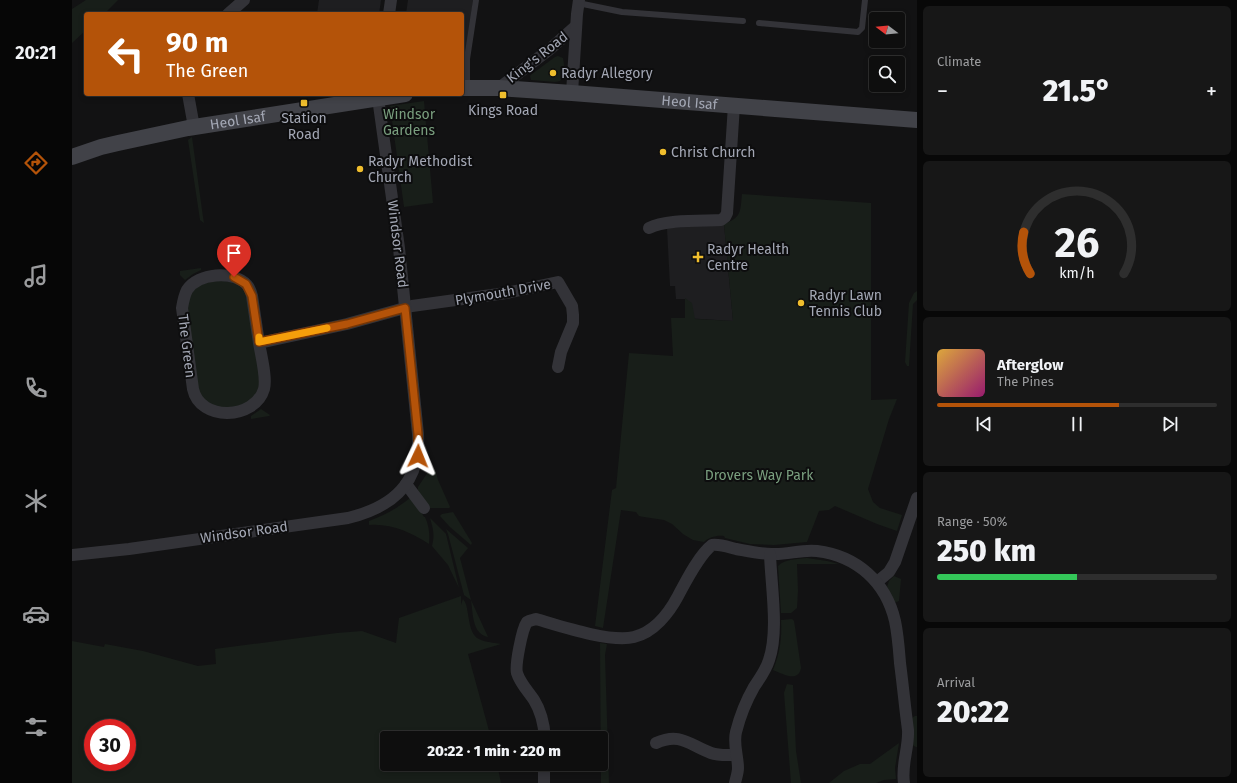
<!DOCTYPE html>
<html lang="en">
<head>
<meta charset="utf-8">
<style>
  :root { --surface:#0e0e0e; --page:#171717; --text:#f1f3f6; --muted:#9b9c9e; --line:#2e2e2e; --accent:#b45309 }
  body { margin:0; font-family:"Fira Sans",sans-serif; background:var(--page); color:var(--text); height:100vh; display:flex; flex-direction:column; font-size:15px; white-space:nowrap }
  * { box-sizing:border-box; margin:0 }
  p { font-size:13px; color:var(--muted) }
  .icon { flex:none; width:22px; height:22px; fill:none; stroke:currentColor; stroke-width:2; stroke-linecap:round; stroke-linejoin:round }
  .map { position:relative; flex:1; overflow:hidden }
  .sheet { display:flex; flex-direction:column; gap:6px; padding:6px; background:#080808; width:320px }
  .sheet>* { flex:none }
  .top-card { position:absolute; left:12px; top:12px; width:380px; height:84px; border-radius:4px; box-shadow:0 2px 6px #0003,0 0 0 1px var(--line); background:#b45309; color:#fff; overflow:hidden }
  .needle { width:26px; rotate:286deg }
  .tools { position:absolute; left:797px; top:12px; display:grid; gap:8px }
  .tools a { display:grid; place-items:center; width:36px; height:36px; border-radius:4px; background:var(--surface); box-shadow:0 2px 6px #0003,0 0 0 1px var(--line); font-size:20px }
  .speed { position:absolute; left:12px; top:719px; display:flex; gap:8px; font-size:20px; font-weight:700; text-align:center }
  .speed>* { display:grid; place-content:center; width:52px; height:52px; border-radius:50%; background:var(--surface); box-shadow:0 2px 6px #0003,0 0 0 1px var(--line); line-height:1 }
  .speed .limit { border:6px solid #d22; background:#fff; color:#111 }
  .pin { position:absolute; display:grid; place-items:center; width:34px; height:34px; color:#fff; margin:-41px -17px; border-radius:50% 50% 50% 0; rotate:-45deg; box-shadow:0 0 4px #0007 }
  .pin .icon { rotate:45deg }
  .me { position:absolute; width:44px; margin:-22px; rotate:2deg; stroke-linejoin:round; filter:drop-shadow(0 0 3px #0008) }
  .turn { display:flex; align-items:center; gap:14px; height:84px; padding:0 16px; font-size:18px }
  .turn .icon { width:52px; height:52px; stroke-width:2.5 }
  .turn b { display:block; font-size:28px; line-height:34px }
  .big { font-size:30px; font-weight:800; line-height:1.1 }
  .sheet .card { flex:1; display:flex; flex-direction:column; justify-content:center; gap:6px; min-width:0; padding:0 14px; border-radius:6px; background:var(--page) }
  .sheet .dial { align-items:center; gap:0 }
  .dial svg { height:104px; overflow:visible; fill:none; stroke:var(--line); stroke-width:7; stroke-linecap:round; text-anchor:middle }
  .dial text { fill:var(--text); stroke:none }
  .song { display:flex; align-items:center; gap:12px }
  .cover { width:48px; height:48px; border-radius:6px; background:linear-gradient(135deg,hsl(40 70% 55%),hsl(320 70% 35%)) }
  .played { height:4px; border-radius:2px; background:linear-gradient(90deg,var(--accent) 65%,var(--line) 65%) }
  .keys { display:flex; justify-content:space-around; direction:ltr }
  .heat { display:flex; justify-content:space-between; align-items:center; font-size:22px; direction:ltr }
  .charge { height:6px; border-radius:3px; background:linear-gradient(90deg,#34c759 50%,var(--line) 0) }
  .trip { position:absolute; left:308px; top:731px; width:228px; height:40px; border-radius:4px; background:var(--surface); box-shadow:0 2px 6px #0003,0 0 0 1px var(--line); font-weight:800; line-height:40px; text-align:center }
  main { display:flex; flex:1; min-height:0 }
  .menu { display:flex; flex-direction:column; width:72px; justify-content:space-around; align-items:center; background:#060606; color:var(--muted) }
  .menu .icon { width:28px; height:28px }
  .menu .on { color:var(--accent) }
  .menu b { font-size:18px; color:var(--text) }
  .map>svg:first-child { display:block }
</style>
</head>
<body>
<main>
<nav class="menu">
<b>20:21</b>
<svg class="icon on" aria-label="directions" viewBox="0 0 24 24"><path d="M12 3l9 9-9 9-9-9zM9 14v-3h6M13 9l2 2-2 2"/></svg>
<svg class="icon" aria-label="music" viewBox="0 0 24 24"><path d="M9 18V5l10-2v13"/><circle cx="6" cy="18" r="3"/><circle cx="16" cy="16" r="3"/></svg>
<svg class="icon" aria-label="phone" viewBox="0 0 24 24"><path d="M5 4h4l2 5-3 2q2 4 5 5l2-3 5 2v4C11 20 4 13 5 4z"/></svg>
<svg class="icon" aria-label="climate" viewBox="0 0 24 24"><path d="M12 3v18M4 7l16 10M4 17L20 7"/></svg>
<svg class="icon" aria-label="car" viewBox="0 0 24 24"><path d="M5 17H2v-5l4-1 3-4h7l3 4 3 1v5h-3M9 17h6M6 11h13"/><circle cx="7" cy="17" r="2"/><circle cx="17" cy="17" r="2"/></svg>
<svg class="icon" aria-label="filters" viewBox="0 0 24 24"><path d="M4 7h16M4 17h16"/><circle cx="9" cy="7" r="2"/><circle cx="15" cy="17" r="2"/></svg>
</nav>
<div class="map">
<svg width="845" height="783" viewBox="0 0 845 783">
  <rect width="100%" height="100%" fill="#121213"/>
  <g fill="#1e1e20">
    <path d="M247 0H309L307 14H245Z"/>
    <path d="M336 0H401L392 78H390V14H334Z"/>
    <path d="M652 224 661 321 613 318V299H604L603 286H598L595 228Z"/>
  </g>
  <g fill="#181e19" fill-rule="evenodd">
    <path d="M14 0H46L32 14H14V30L0 43V9Z"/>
    <path d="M486 56 491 58 492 64 491 76 488 81 483 82 459 80 458 76 460 74 483 57Z"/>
    <path d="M352 101 361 203 332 207 318 106Z"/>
    <path d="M120 137 131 217 132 223 128 220 116 140Z"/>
    <path d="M670 194 799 203V400L825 399 817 419 796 489 801 502 808 508 830 515 825 531 805 524 763 506 757 510 747 511 735 542 702 545 678 544 653 538 652 536C645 535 637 537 632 542L621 540 611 534 600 524 592 520 572 517 567 516 564 512 549 510 531 628 523 626 540 490 544 488 557 353 601 356 599 318H613V298L620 303 623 319 661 321 652 224C670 217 668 212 670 194Z"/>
    <path d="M129 268V270L121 274 113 280 108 275V271Z"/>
    <path d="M145 280C157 282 167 282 174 294L188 378C187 386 186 392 181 398 172 408 151 410 140 405 134 403 128 394 126 389L115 308C118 287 126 285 145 280Z"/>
    <path d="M845 291V300L841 304 837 366H835L833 362 837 303 842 293Z"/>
    <path d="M189 409 198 415 197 416 179 419V416Z"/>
    <path d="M363 469 366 480 378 507 377 508H358L347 494 346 490V487L356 472Z"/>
    <path d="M338 498 344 503 352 517H353C357 526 358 534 357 544 339 532 318 523 297 525V521C313 515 324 509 338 498Z"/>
    <path d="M381 512 400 543 399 545 378 527 368 516 370 514Z"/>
    <path d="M358 518 374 534 387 588 376 565 360 546C363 536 361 528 358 518Z"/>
    <path d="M374 529 396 548 388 558 399 600 416 637C400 634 401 613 399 600L392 595 376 534Z"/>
    <path d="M735 558 755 561 767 564H725L726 591 725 608 719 613H709L706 566C712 559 726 559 735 558Z"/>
    <path d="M822 576 829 579 827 601 822 603 815 587 817 581Z"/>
    <path d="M389 596V605L391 599C395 604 395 609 396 614 400 641 404 640 429 644L396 654 419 738H315V764H425L429 783H0V641L32 647 33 644 71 651 126 666 144 664 143 649 265 633 290 631 324 643 327 618ZM21 728H55V762H21Z"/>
    <path d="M720 619 722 621 723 627 729 668C726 683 711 674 701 670 708 653 710 638 709 620Z"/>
    <path d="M528 643 535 644 533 655 537 783H529Z"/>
    <path d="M715 684 721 685 724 751 729 783H719L712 693Z"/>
    <path d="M843 716H845V747H844L840 745 838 719Z"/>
    <path d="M827 743 823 768 824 779 812 780 804 783H757L772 771 788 764H798Z"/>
  </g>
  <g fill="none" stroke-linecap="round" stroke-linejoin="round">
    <g stroke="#333338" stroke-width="6">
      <path d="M506 3 550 12 671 21"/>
      <path d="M687 23 786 32 790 28 793 0"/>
      <path d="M395 87V59L404 0"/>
    </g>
    <g stroke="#333338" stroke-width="12">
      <path d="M156 14 172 0"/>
      <path d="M317 14 319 0"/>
      <path d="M427 88 478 49 504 26"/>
      <path d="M500 93 505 14 507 0"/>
      <path d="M116 94 122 127"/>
      <path d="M577 228C593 219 631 221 649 220L653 217 655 213 662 105"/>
      <path d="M187 343C189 355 195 378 192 389 183 420 128 422 121 389L110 308C111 302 112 296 115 290 126 273 161 270 175 285 178 288 179 292 180 296L187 343 275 324 340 306 434 293 486 282 500 306 501 315V323L489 352 486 367"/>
      <path d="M334 484 352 508"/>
      <path d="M0 555 57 549 276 518C321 507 349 483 346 434L327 248 306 98"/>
      <path d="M805 582 817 572 823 562 845 498"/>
      <path d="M473 738C472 725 469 711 462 700 456 691 448 683 445 673 443 665 450 629 455 622 458 620 461 620 464 619 488 626 539 643 562 637 582 632 597 613 606 596 614 581 627 555 640 545 648 544 656 547 664 549 675 551 688 554 700 554 715 555 730 549 745 551 785 556 814 582 823 621 826 635 827 650 828 663 831 686 833 708 836 730 837 748 829 765 832 783"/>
      <path d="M584 743C609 732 617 745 639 753 647 756 656 755 664 755"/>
      <path d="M472 783V764"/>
      <path d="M663 783C664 778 666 773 666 768 666 756 661 744 664 732 668 716 674 701 682 687 688 678 694 670 697 660 707 631 699 586 698 554"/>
    </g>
    <g stroke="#414248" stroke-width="16">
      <path id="s1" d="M390 88H427L500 93 845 120"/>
      <path id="s2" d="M0 157 29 147 46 143 116 128 333 94"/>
    </g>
  </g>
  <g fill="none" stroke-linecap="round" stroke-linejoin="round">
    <g stroke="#753606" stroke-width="10">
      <path id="route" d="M162 277 174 284 180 296 187 342 275 324 333 308 346 434V456"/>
    </g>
    <use href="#route" stroke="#b45309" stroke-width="7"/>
    <path stroke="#f59e0b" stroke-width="7" d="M187 337V342L255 328"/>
  </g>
  <g fill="#f0be2d" stroke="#0d0d0e" stroke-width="1.5">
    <circle cx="481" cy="73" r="4"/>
    <rect x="427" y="91" width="8" height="8" rx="2"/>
    <rect x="228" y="99" width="8" height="8" rx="2"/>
    <circle cx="591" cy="152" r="4"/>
    <circle cx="288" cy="169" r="4"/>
    <path d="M624 251h4v4h4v4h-4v4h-4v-4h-4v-4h4z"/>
    <circle cx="729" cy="303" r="4"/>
  </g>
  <g text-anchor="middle" stroke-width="4" stroke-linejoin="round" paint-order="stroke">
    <g font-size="14" fill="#a3a7b4" stroke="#0d0d0e">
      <text transform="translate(465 57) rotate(-38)" y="5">King's Road</text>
      <text dy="5" stroke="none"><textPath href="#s1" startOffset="228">Heol Isaf</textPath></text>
      <text dy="5" stroke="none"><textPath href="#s2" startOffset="170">Heol Isaf</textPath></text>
      <text transform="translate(326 244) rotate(83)" y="5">Windsor Road</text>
      <text transform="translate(431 292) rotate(-10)" y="5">Plymouth Drive</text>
      <text transform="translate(115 346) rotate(83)" y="5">The Green</text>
      <text transform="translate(172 532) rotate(-8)" y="5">Windsor Road</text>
    </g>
    <g font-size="14" fill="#a3a7b4" stroke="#0d0d0e" text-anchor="start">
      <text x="489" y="78">Radyr Allegory</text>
      <text x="431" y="115" text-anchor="middle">Kings Road</text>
      <text x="232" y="123" text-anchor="middle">Station<tspan x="232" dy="16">Road</tspan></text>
      <text x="599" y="157">Christ Church</text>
      <text x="296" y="166">Radyr Methodist<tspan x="296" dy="16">Church</tspan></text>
      <text x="635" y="254">Radyr Health<tspan x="635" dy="16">Centre</tspan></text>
      <text x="737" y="300">Radyr Lawn<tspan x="737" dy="16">Tennis Club</tspan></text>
    </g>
    <g font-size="14" fill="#7a9f7f" stroke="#0d0d0e">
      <text x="337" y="119">Windsor<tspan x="337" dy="16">Gardens</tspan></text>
      <text x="687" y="480">Drovers Way Park</text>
    </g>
  </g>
</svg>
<div class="tools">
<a><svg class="needle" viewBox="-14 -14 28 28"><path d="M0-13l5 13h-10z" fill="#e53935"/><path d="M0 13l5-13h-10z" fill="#9b9c9e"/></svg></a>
<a><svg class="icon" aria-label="search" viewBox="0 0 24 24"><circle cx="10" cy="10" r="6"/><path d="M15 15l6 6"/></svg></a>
</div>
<div class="speed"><div class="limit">30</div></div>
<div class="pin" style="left:162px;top:277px;background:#d93025"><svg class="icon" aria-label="arrive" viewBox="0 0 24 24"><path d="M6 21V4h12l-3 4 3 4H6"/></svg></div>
<svg class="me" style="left:346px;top:456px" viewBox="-20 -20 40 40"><path d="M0-17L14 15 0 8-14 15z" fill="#b45309" stroke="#fff" stroke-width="4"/></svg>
<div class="trip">20:22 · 1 min · 220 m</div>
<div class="top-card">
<div class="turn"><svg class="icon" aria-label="left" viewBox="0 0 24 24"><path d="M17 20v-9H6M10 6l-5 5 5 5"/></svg><div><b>90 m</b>The Green</div></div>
</div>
</div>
<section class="sheet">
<div class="card"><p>Climate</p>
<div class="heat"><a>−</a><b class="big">21.5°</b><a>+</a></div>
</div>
<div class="card dial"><svg viewBox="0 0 100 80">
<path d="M14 69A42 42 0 1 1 86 69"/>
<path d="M14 69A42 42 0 0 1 9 37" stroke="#b45309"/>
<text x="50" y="56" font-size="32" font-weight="700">26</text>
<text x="50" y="72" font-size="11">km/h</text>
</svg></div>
<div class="card">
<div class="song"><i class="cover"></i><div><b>Afterglow</b><p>The Pines</p></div></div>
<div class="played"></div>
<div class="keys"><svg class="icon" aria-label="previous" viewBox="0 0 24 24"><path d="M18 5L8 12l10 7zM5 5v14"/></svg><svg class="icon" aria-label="pause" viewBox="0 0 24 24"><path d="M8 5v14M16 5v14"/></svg><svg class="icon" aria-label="next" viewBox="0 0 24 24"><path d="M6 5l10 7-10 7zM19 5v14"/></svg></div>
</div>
<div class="card"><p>Range · 50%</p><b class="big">250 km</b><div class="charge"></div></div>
<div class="card"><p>Arrival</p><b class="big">20:22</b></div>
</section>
</main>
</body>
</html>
